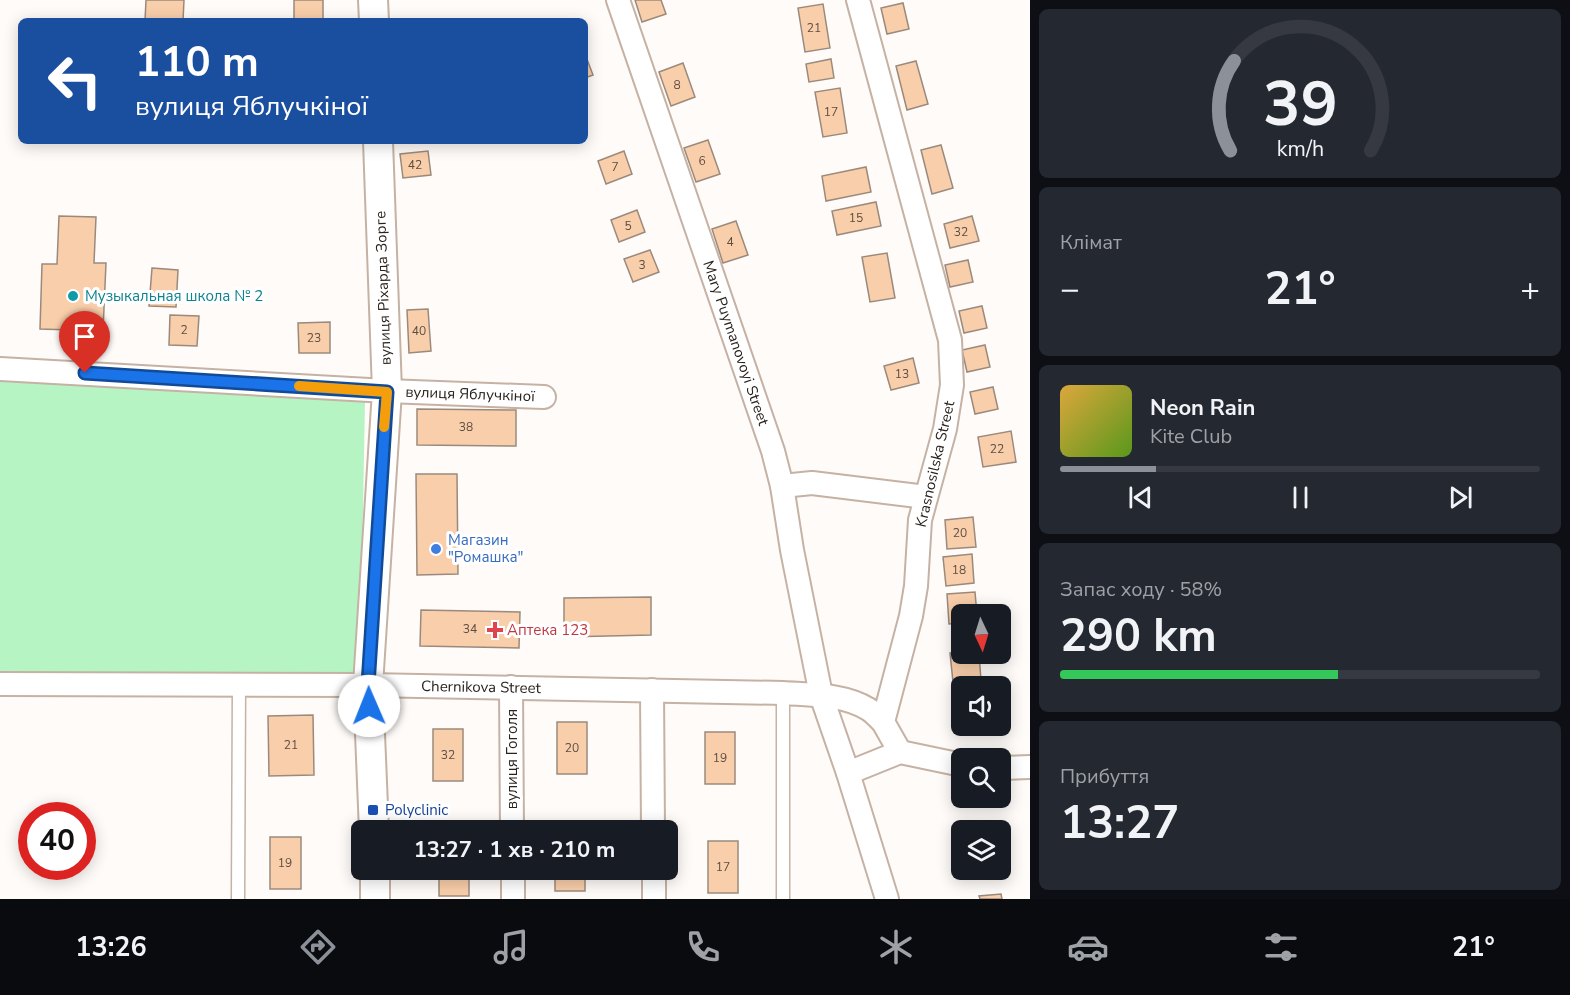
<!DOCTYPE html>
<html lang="uk">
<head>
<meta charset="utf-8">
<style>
  :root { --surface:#171b24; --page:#242831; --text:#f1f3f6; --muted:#9ea1a6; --line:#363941; --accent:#8c9099 }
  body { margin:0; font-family:"Nunito Sans",sans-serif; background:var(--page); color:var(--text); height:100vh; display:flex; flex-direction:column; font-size:22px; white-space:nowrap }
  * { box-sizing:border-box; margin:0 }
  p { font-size:20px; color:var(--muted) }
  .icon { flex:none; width:33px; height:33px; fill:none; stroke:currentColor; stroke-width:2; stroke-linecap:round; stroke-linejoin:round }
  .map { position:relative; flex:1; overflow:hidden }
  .details { display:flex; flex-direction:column; gap:9px; padding:9px; background:#0d0f14; width:540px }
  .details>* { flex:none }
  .banner { position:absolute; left:18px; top:18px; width:570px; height:126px; border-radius:9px; box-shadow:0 3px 15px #0003; background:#1a4fa0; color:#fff; overflow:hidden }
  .needle { width:39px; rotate:176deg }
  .tools { position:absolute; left:951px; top:604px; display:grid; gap:12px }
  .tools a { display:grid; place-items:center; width:60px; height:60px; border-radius:9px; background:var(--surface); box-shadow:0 3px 15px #0003; font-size:30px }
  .speed { position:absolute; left:18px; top:802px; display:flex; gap:12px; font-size:30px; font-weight:700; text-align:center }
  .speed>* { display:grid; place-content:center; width:78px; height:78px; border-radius:50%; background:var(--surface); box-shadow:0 3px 15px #0003; line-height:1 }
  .speed .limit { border:9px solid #d22; background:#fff; color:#111 }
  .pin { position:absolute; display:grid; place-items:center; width:51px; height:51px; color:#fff; margin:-62px -26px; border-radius:50% 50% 50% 0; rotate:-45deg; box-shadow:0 0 6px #0007 }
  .pin .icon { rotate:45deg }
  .me { position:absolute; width:66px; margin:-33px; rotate:359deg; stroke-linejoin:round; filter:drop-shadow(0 0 4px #0008) }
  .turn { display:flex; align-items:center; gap:21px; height:126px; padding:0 18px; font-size:27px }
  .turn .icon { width:78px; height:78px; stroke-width:2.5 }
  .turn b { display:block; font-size:42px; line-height:51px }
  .big { font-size:45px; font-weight:700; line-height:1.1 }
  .details .card { flex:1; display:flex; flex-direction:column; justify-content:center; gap:9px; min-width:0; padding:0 21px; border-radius:9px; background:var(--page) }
  .details .dial { align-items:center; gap:0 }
  .dial svg { height:156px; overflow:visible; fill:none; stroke:var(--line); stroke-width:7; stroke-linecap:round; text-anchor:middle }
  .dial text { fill:var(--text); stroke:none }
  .song { display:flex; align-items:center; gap:18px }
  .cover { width:72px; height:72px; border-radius:9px; background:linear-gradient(135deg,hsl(40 70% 55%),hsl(90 70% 35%)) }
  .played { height:6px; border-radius:3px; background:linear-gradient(90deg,var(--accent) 20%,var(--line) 20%) }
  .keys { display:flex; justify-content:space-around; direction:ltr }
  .heat { display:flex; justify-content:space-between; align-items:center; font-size:33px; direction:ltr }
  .charge { height:9px; border-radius:4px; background:linear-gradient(90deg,#34c759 58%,var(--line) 0) }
  .trip { position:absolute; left:351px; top:820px; width:327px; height:60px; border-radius:9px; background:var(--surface); box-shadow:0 3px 15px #0003; font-weight:700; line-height:60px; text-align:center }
  .menu { display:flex; height:96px; justify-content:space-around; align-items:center; background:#090b0e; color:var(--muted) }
  .menu .icon { width:42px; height:42px }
  .menu .on { color:var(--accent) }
  .menu b { font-size:27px; color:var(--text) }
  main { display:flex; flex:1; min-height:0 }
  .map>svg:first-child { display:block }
</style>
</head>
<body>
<main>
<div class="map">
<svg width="1030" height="899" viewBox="0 0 1030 899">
  <rect width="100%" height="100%" fill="#fffbf8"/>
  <path fill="#b7f4c4" d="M0 380 365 400 360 674 0 675Z"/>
  <g fill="#f9ceab" stroke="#9b8a7c" stroke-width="1.5">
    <path d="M146 0H184L183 21H145Z"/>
    <rect x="294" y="0" width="29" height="21"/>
    <path d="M635 0H661L666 14 642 22Z"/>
    <path d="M903 3 909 29 887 34 881 8Z"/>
    <path d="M823 4 830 48 805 52 798 8Z"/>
    <path d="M585 54 593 75 585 78Z"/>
    <path d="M831 59 834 78 809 82 806 64Z"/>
    <path d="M916 61 928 104 907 110 896 66Z"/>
    <path d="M683 63 695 97 671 106 659 72Z"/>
    <path d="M840 88 847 133 823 137 815 92Z"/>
    <path d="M708 140 720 174 696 182 684 148Z"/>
    <path d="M941 145 953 188 932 194 921 150Z"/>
    <path d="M428 151 431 175 403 178 400 154Z"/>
    <path d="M624 151 632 174 606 184 598 161Z"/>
    <path d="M866 167 871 192 826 201 822 176Z"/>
    <path d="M876 202 881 226 837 235 832 211Z"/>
    <path d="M637 210 645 232 619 242 611 220Z"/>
    <path d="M59 216 96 217 94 263H106L103 331 40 329 42 264H57Z"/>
    <path d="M972 216 979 241 950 248 944 224Z"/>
    <path d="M736 221 748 255 723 263 712 229Z"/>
    <path d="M650 250 659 272 633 282 624 259Z"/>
    <path d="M887 253 895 298 870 302 862 257Z"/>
    <path d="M968 260 973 282 950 287 945 265Z"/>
    <path d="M152 268 178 270 176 307 149 306Z"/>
    <path d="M982 306 987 328 964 333 959 311Z"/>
    <path d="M428 309 431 351 409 353 407 310Z"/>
    <path d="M170 315 199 316 197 346 169 345Z"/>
    <path d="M330 322V353H299L298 323Z"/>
    <path d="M985 345 990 367 967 372 962 350Z"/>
    <path d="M913 358 919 383 891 390 884 366Z"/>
    <path d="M993 387 998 409 975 414 970 392Z"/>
    <path d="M417 409 516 410V446L417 445Z"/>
    <path d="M1011 431 1016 462 983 467 978 437Z"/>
    <path d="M416 474H457L458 574 417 575Z"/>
    <path d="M973 517 976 547 947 549 945 520Z"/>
    <path d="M972 554 974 583 946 586 943 557Z"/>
    <path d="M975 592 977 615H962V623L949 624 947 594Z"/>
    <path d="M651 597V635L564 637V598Z"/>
    <path d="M421 610 520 612 519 648 420 646Z"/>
    <path d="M962 652V654H979L981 680 953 682 950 653Z"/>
    <path d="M313 715 314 775 269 776 268 716Z"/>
    <rect x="557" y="722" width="30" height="52"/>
    <rect x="433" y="729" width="30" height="52"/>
    <rect x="705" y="732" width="30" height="52"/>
    <rect x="270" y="837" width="31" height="52"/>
    <rect x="708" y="841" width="30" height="52"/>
    <rect x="439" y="870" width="30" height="26"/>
    <rect x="555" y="870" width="30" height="21"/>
    <path d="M1001 894 1002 899H980L979 896Z"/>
  </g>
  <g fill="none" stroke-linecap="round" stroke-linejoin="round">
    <g stroke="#c5b2a4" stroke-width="15">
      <g id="service">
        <path d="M783 693V899"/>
        <path d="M238 899 239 684"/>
      </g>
    </g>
    <g stroke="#c5b2a4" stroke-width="26">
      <g id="minor">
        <path d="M618 0 773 451 782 486 792 550 821 695 848 773 887 899"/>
        <path d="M858 0 950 340 952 385 945 429 920 520 916 586 911 616 883 722 900 752"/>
        <path d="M0 369 387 391 544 397"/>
        <path d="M782 486 812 483 926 497"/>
        <path d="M0 684 368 685 783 693C810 695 844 694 868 709 874 712 878 718 883 722"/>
        <path d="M511 687 512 831"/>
        <path d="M652 690 653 831"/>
        <path d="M1000 768 1030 767"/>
        <path d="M848 773 900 752 962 765"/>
        <path d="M513 870V899"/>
        <path d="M654 870V899"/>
      </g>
    </g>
    <g stroke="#c5b2a4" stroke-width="32">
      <g id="tertiary">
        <path d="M373 0 374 21"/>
        <path d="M374 831 368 685 387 391 378 141"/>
        <path d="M375 870V899"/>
      </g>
    </g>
    <use href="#service" stroke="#fff" stroke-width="12"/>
    <use href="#minor" stroke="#fff" stroke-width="22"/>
    <use href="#tertiary" stroke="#fff" stroke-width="28"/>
  </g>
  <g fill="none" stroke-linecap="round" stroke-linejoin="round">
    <g stroke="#114b97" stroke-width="15">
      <path id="route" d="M85 373 387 392 368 685 369 706"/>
    </g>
    <use href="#route" stroke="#1a73e8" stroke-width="10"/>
    <path stroke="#f59e0b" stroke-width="10" d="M299 386 387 392 384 427"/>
  </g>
  <circle fill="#0f9aa8" stroke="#fff" stroke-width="2" cx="73" cy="296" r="6"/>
  <circle fill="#3f7fe0" stroke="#fff" stroke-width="2" cx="436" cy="549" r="6"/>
  <path fill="#e0444e" stroke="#fff" stroke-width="2" d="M492 621h6v6h6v6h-6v6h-6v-6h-6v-6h6z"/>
  <rect fill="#1a4fb4" stroke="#fff" stroke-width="2" x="367" y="804" width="12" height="12" rx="3"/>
  <g text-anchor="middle" stroke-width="6" stroke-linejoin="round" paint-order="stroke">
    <g font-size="12" fill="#5d4d40">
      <text x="814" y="32">21</text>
      <text x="677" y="89">8</text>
      <text x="831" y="116">17</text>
      <text x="702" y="165">6</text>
      <text x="415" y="169">42</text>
      <text x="615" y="171">7</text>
      <text x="856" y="222">15</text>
      <text x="628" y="230">5</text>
      <text x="961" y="236">32</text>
      <text x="730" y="246">4</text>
      <text x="642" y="269">3</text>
      <text x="184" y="334">2</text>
      <text x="419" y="335">40</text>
      <text x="314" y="342">23</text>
      <text x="902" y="378">13</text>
      <text x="466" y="431">38</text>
      <text x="997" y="453">22</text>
      <text x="960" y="537">20</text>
      <text x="959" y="574">18</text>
      <text x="470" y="633">34</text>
      <text x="291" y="749">21</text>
      <text x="572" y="752">20</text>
      <text x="448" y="759">32</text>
      <text x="720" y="762">19</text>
      <text x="285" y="867">19</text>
      <text x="723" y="871">17</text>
    </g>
    <g font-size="15" fill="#29221d" stroke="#fff">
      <text transform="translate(383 288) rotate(-92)" y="5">вулиця Ріхарда Зорге</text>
      <text transform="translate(736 343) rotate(71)" y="5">Mary Puymanovoyi Street</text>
      <text transform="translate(470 394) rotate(2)" y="5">вулиця Яблучкіної</text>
      <text transform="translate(935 464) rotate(-77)" y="5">Krasnosilska Street</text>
      <text transform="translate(481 687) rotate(1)" y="5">Chernikova Street</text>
      <text transform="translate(512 759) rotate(-90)" y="5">вулиця Гоголя</text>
    </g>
    <g font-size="15" fill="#0d838f" stroke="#fff" text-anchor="start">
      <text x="85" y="301">Музыкальная школа № 2</text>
    </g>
    <g font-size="15" fill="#366cbe" stroke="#fff" text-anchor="start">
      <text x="448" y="545">Магазин<tspan x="448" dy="17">"Ромашка"</tspan></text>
    </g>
    <g font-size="15" fill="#be3a42" stroke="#fff" text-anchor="start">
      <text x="507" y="635">Аптека 123</text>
    </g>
    <g font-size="15" fill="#164399" stroke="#fff" text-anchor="start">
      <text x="385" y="815">Polyclinic</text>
    </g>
  </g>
</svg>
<div class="tools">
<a><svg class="needle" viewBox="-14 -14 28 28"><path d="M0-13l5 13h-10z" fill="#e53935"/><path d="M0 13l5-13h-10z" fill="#9ea1a6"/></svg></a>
<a><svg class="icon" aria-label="sound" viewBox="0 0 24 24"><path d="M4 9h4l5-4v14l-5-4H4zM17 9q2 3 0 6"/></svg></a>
<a><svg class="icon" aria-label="search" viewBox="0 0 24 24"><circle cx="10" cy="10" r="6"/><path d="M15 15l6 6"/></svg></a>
<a><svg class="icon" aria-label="layers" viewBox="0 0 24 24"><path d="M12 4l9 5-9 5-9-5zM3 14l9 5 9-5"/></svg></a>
</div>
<div class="speed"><div class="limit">40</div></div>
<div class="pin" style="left:85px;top:373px;background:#d93025"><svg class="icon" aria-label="arrive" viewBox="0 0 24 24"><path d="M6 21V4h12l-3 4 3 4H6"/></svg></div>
<svg class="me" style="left:369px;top:706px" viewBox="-20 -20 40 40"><circle r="19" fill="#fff"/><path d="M0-13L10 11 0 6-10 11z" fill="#1a73e8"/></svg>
<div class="trip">13:27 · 1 хв · 210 m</div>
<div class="banner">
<div class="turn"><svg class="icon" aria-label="left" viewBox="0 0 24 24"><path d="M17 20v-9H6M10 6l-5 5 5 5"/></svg><div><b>110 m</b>вулиця Яблучкіної</div></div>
</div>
</div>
<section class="details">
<div class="card dial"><svg viewBox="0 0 100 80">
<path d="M14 69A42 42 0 1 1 86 69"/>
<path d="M14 69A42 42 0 0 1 16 23" stroke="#8c9099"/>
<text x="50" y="56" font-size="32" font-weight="700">39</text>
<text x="50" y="72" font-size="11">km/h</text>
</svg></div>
<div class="card"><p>Клімат</p>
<div class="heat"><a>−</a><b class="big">21°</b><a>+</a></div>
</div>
<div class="card">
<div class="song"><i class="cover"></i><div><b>Neon Rain</b><p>Kite Club</p></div></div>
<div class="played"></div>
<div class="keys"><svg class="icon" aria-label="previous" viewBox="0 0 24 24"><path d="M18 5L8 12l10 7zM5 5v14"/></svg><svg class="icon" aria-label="pause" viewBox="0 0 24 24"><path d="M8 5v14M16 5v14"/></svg><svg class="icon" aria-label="next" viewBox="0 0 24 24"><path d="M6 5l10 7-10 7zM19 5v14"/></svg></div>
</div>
<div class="card"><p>Запас ходу · 58%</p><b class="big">290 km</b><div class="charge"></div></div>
<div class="card"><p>Прибуття</p><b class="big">13:27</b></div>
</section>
</main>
<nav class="menu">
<b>13:26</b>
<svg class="icon on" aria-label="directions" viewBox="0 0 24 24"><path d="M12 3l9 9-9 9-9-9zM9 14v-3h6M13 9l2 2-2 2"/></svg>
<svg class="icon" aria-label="music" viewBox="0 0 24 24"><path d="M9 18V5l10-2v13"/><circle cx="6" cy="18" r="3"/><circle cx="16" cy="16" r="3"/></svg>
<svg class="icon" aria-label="phone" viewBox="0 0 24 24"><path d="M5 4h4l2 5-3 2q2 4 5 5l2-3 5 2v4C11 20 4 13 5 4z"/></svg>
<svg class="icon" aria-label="climate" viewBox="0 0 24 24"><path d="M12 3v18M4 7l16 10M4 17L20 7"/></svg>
<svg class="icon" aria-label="car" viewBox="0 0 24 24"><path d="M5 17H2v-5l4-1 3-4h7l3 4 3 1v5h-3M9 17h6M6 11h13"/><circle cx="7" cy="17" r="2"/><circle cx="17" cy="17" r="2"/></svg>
<svg class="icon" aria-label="filters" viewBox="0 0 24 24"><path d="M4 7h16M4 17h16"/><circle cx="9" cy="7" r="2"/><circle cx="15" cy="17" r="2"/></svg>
<b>21°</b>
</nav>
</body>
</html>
